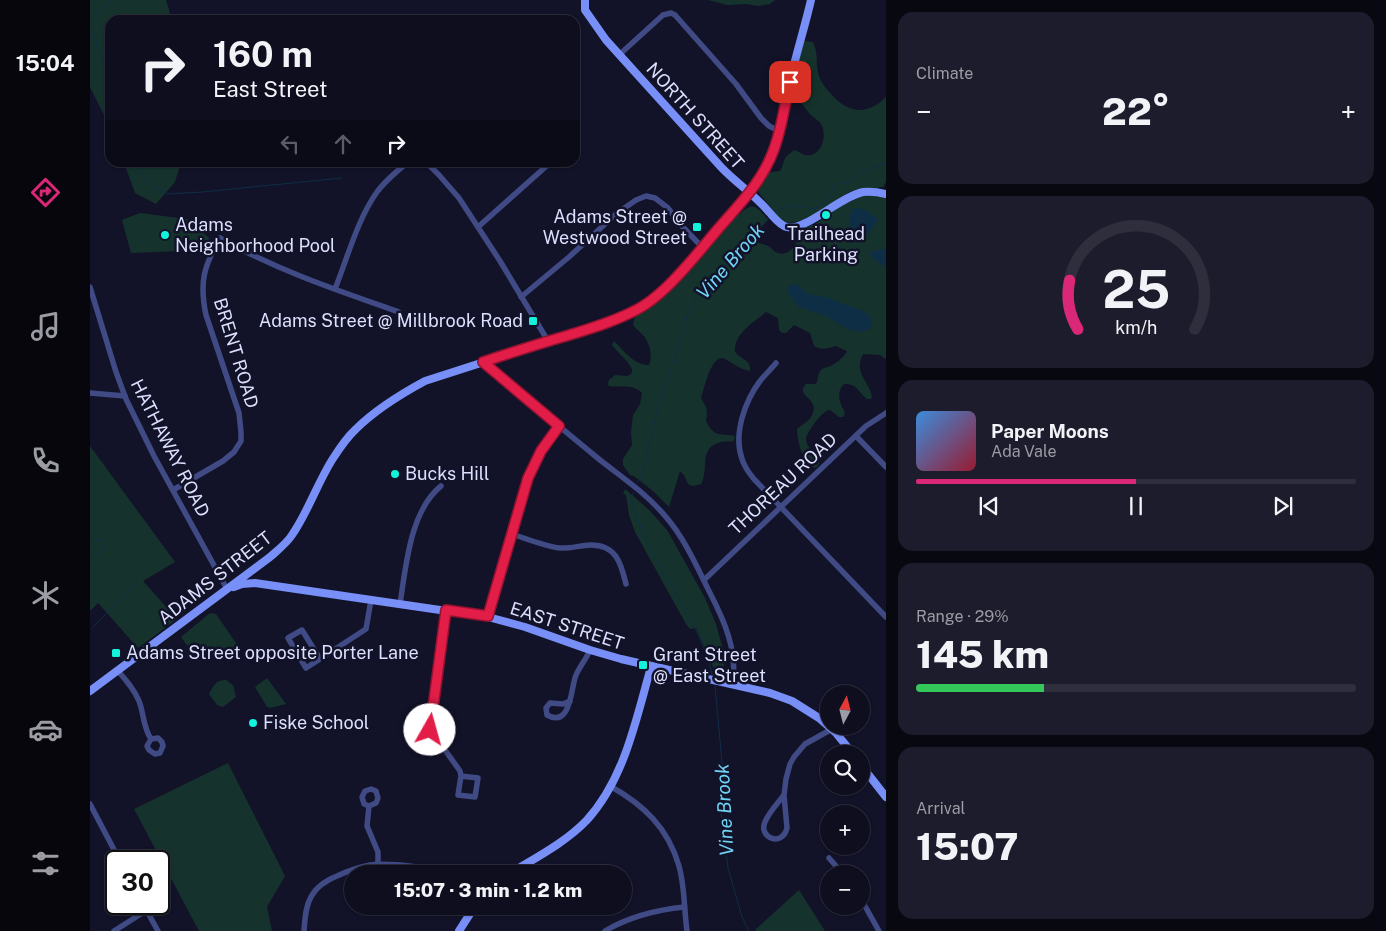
<!DOCTYPE html>
<html lang="en">
<head>
<meta charset="utf-8">
<style>
  :root { --surface:#0e0e1f; --page:#1c1c2c; --text:#f1f3f6; --muted:#9b9ca4; --line:#2e2e3d; --accent:#db2777 }
  body { margin:0; font-family:"Public Sans",sans-serif; background:var(--page); color:var(--text); height:100vh; display:flex; flex-direction:column; font-size:19px; white-space:nowrap }
  * { box-sizing:border-box; margin:0 }
  p { font-size:16px; color:var(--muted) }
  .icon { flex:none; width:28px; height:28px; fill:none; stroke:currentColor; stroke-width:2; stroke-linecap:round; stroke-linejoin:round }
  .map { position:relative; flex:1; overflow:hidden }
  .panel { display:flex; flex-direction:column; gap:12px; padding:12px; background:#080811; width:500px }
  .panel>* { flex:none }
  .banner { position:absolute; left:15px; top:15px; width:475px; height:152px; border-radius:15px; box-shadow:0 1px 4px #0004,0 0 0 1px var(--line); background:#0e0e1f; color:var(--text); overflow:hidden }
  .needle { width:32px; rotate:7deg }
  .fabs { position:absolute; left:730px; top:685px; display:grid; gap:10px }
  .fabs a { display:grid; place-items:center; width:50px; height:50px; border-radius:50%; background:var(--surface); box-shadow:0 1px 4px #0004,0 0 0 1px var(--line); font-size:25px }
  .speed { position:absolute; left:15px; top:850px; display:flex; gap:10px; font-size:25px; font-weight:700; text-align:center }
  .speed>* { display:grid; place-content:center; width:65px; height:65px; border-radius:50%; background:var(--surface); box-shadow:0 1px 4px #0004,0 0 0 1px var(--line); line-height:1 }
  .speed .limit { border:2px solid #111; border-radius:8px; background:#fff; color:#111 }
  .pin { position:absolute; display:grid; place-items:center; width:42px; height:42px; color:#fff; margin:-21px; border-radius:10px; box-shadow:0 2px 8px #0006 }
  .me { position:absolute; width:55px; margin:-28px; rotate:7deg; stroke-linejoin:round; filter:drop-shadow(0 0 4px #0008) }
  .turn { display:flex; align-items:center; gap:18px; height:105px; padding:0 25px; font-size:22px }
  .turn .icon { width:65px; height:65px; stroke-width:2.5 }
  .turn b { display:block; font-size:35px; line-height:42px }
  .lanes { display:flex; align-items:center; height:48px; padding:0 25px; background:#0003; justify-content:center; gap:25px; direction:ltr }
  .lanes .off { opacity:.35 }
  .big { font-size:38px; font-weight:800; line-height:1.1 }
  .panel .widget { flex:1; display:flex; flex-direction:column; justify-content:center; gap:8px; min-width:0; padding:0 18px; border-radius:15px; background:var(--page) }
  .panel .dial { align-items:center; gap:0 }
  .dial svg { height:130px; overflow:visible; fill:none; stroke:var(--line); stroke-width:7; stroke-linecap:round; text-anchor:middle }
  .dial text { fill:var(--text); stroke:none }
  .song { display:flex; align-items:center; gap:15px }
  .cover { width:60px; height:60px; border-radius:8px; background:linear-gradient(135deg,hsl(210 70% 55%),hsl(350 70% 35%)) }
  .played { height:5px; border-radius:2px; background:linear-gradient(90deg,var(--accent) 50%,var(--line) 50%) }
  .keys { display:flex; justify-content:space-around; direction:ltr }
  .heat { display:flex; justify-content:space-between; align-items:center; font-size:28px; direction:ltr }
  .charge { height:8px; border-radius:4px; background:linear-gradient(90deg,#34c759 29%,var(--line) 0) }
  .trip { position:absolute; left:254px; top:865px; width:288px; height:50px; border-radius:25px; background:var(--surface); box-shadow:0 1px 4px #0004,0 0 0 1px var(--line); font-weight:800; line-height:50px; text-align:center }
  main { display:flex; flex:1; min-height:0 }
  .dock { display:flex; flex-direction:column; width:90px; justify-content:space-around; align-items:center; background:#06060c; color:var(--muted) }
  .dock .icon { width:35px; height:35px }
  .dock .on { color:var(--accent) }
  .dock b { font-size:22px; color:var(--text) }
  .map>svg:first-child { display:block }
</style>
</head>
<body>
<main>
<nav class="dock">
<b>15:04</b>
<svg class="icon on" aria-label="directions" viewBox="0 0 24 24"><path d="M12 3l9 9-9 9-9-9zM9 14v-3h6M13 9l2 2-2 2"/></svg>
<svg class="icon" aria-label="music" viewBox="0 0 24 24"><path d="M9 18V5l10-2v13"/><circle cx="6" cy="18" r="3"/><circle cx="16" cy="16" r="3"/></svg>
<svg class="icon" aria-label="phone" viewBox="0 0 24 24"><path d="M5 4h4l2 5-3 2q2 4 5 5l2-3 5 2v4C11 20 4 13 5 4z"/></svg>
<svg class="icon" aria-label="climate" viewBox="0 0 24 24"><path d="M12 3v18M4 7l16 10M4 17L20 7"/></svg>
<svg class="icon" aria-label="car" viewBox="0 0 24 24"><path d="M5 17H2v-5l4-1 3-4h7l3 4 3 1v5h-3M9 17h6M6 11h13"/><circle cx="7" cy="17" r="2"/><circle cx="17" cy="17" r="2"/></svg>
<svg class="icon" aria-label="filters" viewBox="0 0 24 24"><path d="M4 7h16M4 17h16"/><circle cx="9" cy="7" r="2"/><circle cx="15" cy="17" r="2"/></svg>
</nav>
<div class="map">
<svg width="796" height="931" viewBox="0 0 796 931">
  <rect width="100%" height="100%" fill="#121329"/>
  <g fill="#15332c">
    <path d="M0 0H76L82 20H20V127L0 87Z"/>
    <path d="M618 0H685L680 4 668 6 656 4 637 5Z"/>
    <path d="M715 41 723 42C729 54 725 65 729 76 732 84 737 90 742 95 759 114 778 115 796 97V182L793 187C782 189 770 187 759 192 744 200 708 232 691 220 687 217 684 211 681 208 677 201 670 197 668 189L677 174 681 172 690 171C693 167 692 165 694 161 695 156 701 153 704 150 708 151 712 154 715 155 731 158 737 137 732 126 730 121 724 118 721 115 717 111 703 93 702 89L713 43Z"/>
    <path d="M34 163H91L85 182 66 204 45 193Z"/>
    <path d="M778 195 796 197V359L790 355 773 354C763 374 780 381 782 398L780 399H777C767 391 768 384 754 384 745 393 750 403 755 413L753 417H749C746 415 743 411 739 410 733 410 715 434 716 440 717 450 729 453 729 464L726 468C713 467 707 440 707 429 712 424 719 422 722 415 731 397 704 397 716 384H725L727 382C728 378 728 373 731 370 733 368 735 368 738 367 745 364 754 358 757 351L746 346C737 348 732 351 724 346L720 333 704 325 696 333H692L689 330 688 318 676 312C663 323 644 333 645 352 651 360 661 359 660 371 651 370 643 363 635 359 622 351 614 389 611 398 617 409 618 409 616 421 625 438 629 433 645 436L644 441C640 442 635 441 631 442 607 448 620 469 611 484L603 486 598 484 594 475 590 471 579 507 563 491 544 476 540 475 533 465V459L542 445 541 432 543 415 550 404 552 393C543 383 531 388 519 386L518 384 519 380 525 375 537 376 541 374C542 373 542 371 542 370 542 364 526 351 522 345L523 342H525C533 350 545 366 559 365 564 352 558 339 549 331 547 329 544 327 543 325L545 316 558 309 581 287 606 261 621 241 636 228 645 215 650 214C663 200 668 208 678 220L661 237C665 244 672 243 678 246 682 248 684 252 688 253 696 256 704 249 707 241 708 238 708 233 709 230 715 227 722 226 728 222 745 212 756 198 778 195Z"/>
    <path d="M50 213 97 219 119 238 121 244 117 250 41 253 32 220Z"/>
    <path d="M0 446 85 562 53 581 87 619 48 648 8 603 0 611Z"/>
    <path d="M535 489 559 510 577 530 615 598 626 624 635 657V663L633 667 629 670 625 671 606 628 600 629 596 624 545 532 539 515 536 495 533 494Z"/>
    <path d="M120 613 126 614 148 646C126 664 106 661 91 637Z"/>
    <path d="M177 678 196 704 180 708 177 707 165 687Z"/>
    <path d="M136 680 143 685 146 697 133 707 127 705 119 694C123 686 126 680 136 680Z"/>
    <path d="M138 763 195 876 177 907 182 931H109L44 809Z"/>
    <path d="M709 890 735 931H666V929Z"/>
  </g>
  <g fill="#0e2e46">
    <path d="M764 208C773 207 782 213 788 220 785 226 775 238 768 240L762 235C760 225 756 216 764 208Z"/>
    <path d="M796 249V268L780 256 782 251Z"/>
    <path d="M702 284C711 284 712 291 719 294 725 296 732 295 739 298 742 299 746 301 750 303 761 307 784 310 782 327L773 332 759 330 736 316 709 307 697 292 698 287Z"/>
  </g>
  <g fill="none" stroke-linecap="round" stroke-linejoin="round">
    <g stroke="#0e2e46" stroke-width="1">
      <path d="M0 18 20 3V0"/>
      <path d="M0 29 6 40 20 82"/>
      <path d="M47 162 50 169 63 186 78 194 112 192 252 178"/>
      <path d="M686 212 696 206H709L724 209 738 199 746 184 760 182 771 173 796 162"/>
      <path d="M584 363 586 352 598 314 606 296 679 217"/>
      <path d="M548 482C556 465 558 447 563 429 567 408 573 388 581 369"/>
      <path d="M543 493 541 498C547 518 554 538 564 556 585 594 612 631 622 674"/>
      <path d="M0 538 14 542"/>
      <path d="M0 561 16 545"/>
      <path d="M39 591 48 581"/>
      <path d="M3 627 36 594"/>
      <path d="M625 686 632 762 631 813 638 868 652 917 659 931"/>
    </g>
    <g stroke="#404b85" stroke-width="5.5">
      <path d="M529 55 573 15 581 13 585 15 646 84 671 118 679 126 689 131"/>
      <path d="M336 162 349 175 369 198 410 261 458 341"/>
      <path d="M388 227 461 162"/>
      <path d="M0 287 26 372 36 399 64 456 137 589"/>
      <path d="M245 289C257 259 268 218 287 192 295 181 307 171 318 162"/>
      <path d="M431 297 479 257 526 214 546 200 556 196 565 198 578 208 589 223 612 247"/>
      <path d="M393 362C431 395 471 428 510 460 533 478 557 494 576 517 595 539 607 567 620 593 635 622 647 650 643 683"/>
      <path d="M686 363C681 369 675 375 670 381 655 401 643 434 652 459 654 466 659 473 664 479L796 617"/>
      <path d="M0 393 35 396"/>
      <path d="M766 436 796 467"/>
      <path d="M83 490 133 461 144 452 151 441V432L149 413 116 315C109 282 114 266 130 238 186 270 249 291 309 312"/>
      <path d="M422 534C437 539 454 546 470 548 481 549 490 545 501 545 526 545 531 563 536 584"/>
      <path d="M614 580 776 426 796 413"/>
      <path d="M310 604C316 566 320 511 351 486"/>
      <path d="M356 610 340 729 370 771 371 776 368 795 385 797 388 778 371 776"/>
      <path d="M398 617 438 478 451 451 469 426"/>
      <path d="M230 659 216 668 198 638 212 630 230 659 276 629 281 600"/>
      <path d="M28 671C36 680 44 689 49 701 54 714 53 727 61 739L57 746 59 750 65 754 70 753 73 746 72 742 68 738 61 739"/>
      <path d="M480 701 473 704 460 703 456 708 457 715C480 728 481 691 485 678 488 668 496 660 500 650"/>
      <path d="M520 786C554 805 578 828 589 866 595 887 594 910 597 931"/>
      <path d="M694 795C688 803 679 812 675 822 668 837 692 848 697 828L694 795 696 779 700 764 704 757 715 744 742 729"/>
      <path d="M0 804 30 861"/>
      <path d="M279 806 274 804 272 797 275 791 281 789 286 791 288 798 286 803 279 806 277 826 288 852V865"/>
      <path d="M739 858 753 874"/>
      <path d="M771 899 789 931"/>
      <path d="M53 904 68 931"/>
      <path d="M24 931 57 910"/>
      <path d="M214 931C215 920 215 907 221 897 226 887 237 880 247 876 258 871 269 867 280 865 305 862 343 869 369 874"/>
      <path d="M515 931C540 916 566 910 594 907"/>
    </g>
    <g stroke="#788ff8" stroke-width="8">
      <path d="M495 0V10L516 40 631 167C646 183 665 195 679 212 684 217 689 225 697 227 714 232 751 196 773 192 781 191 788 192 796 194"/>
      <path d="M144 587 152 584 165 583 398 617 435 627 500 650 531 659 680 693 702 701 729 718 746 733 763 754"/>
      <path d="M0 691 180 557C188 550 197 543 202 535 218 512 227 484 242 460 249 449 256 438 266 429 285 410 311 394 335 381L506 326C524 320 543 314 558 302 583 284 603 258 624 234 644 211 668 187 681 158 692 133 694 104 701 77 707 51 715 26 721 0"/>
      <path d="M771 765 796 797"/>
      <path d="M419 874C445 858 475 843 497 820 535 778 546 719 561 667"/>
      <path d="M369 931 385 906"/>
    </g>
  </g>
  <g fill="none" stroke-linecap="round" stroke-linejoin="round">
    <g stroke="#92132f" stroke-width="12">
      <path id="route" d="M340 730 356 610 398 616 438 478 451 451 469 426 393 362C420 353 448 344 476 336 499 329 523 322 544 311 574 297 606 255 628 229 647 207 668 186 680 159 691 135 694 107 700 82"/>
    </g>
    <use href="#route" stroke="#e11d48" stroke-width="9"/>
  </g>
  <g fill="#13f2db" stroke="#121329" stroke-width="2">
    <circle cx="736" cy="215" r="5"/>
    <rect x="602" y="222" width="10" height="10" rx="2.5"/>
    <circle cx="75" cy="235" r="5"/>
    <rect x="438" y="316" width="10" height="10" rx="2.5"/>
    <circle cx="305" cy="474" r="5"/>
    <rect x="21" y="648" width="10" height="10" rx="2.5"/>
    <rect x="548" y="660" width="10" height="10" rx="2.5"/>
    <circle cx="163" cy="723" r="5"/>
  </g>
  <g text-anchor="middle" stroke-width="5" stroke-linejoin="round" paint-order="stroke">
    <g font-size="18" fill="#dcdffd" stroke="#121329">
      <text transform="translate(605 116) rotate(48)" y="6">NORTH STREET</text>
      <text transform="translate(146 353) rotate(73)" y="6">BRENT ROAD</text>
      <text transform="translate(80 448) rotate(63)" y="6">HATHAWAY ROAD</text>
      <text transform="translate(693 484) rotate(-43)" y="6">THOREAU ROAD</text>
      <text transform="translate(125 578) rotate(-38)" y="6">ADAMS STREET</text>
      <text transform="translate(477 626) rotate(18)" y="6">EAST STREET</text>
    </g>
    <g font-size="18" fill="#dcdffd" stroke="#121329" text-anchor="start">
      <text x="597" y="223" text-anchor="end">Adams Street @<tspan x="597" dy="21">Westwood Street</tspan></text>
      <text x="85" y="231">Adams<tspan x="85" dy="21">Neighborhood Pool</tspan></text>
      <text x="736" y="240" text-anchor="middle">Trailhead<tspan x="736" dy="21">Parking</tspan></text>
      <text x="433" y="327" text-anchor="end">Adams Street @ Millbrook Road</text>
      <text x="315" y="480">Bucks Hill</text>
      <text x="36" y="659">Adams Street opposite Porter Lane</text>
      <text x="563" y="661">Grant Street<tspan x="563" dy="21">@ East Street</tspan></text>
      <text x="173" y="729">Fiske School</text>
    </g>
    <g font-size="19" font-style="italic" fill="#70d4f7" stroke="#121329">
      <text transform="translate(640 261) rotate(-49)" y="7">Vine Brook</text>
      <text transform="translate(634 810) rotate(-93)" y="7">Vine Brook</text>
    </g>
  </g>
</svg>
<div class="fabs">
<a><svg class="needle" viewBox="-14 -14 28 28"><path d="M0-13l5 13h-10z" fill="#e53935"/><path d="M0 13l5-13h-10z" fill="#9b9ca4"/></svg></a>
<a><svg class="icon" aria-label="search" viewBox="0 0 24 24"><circle cx="10" cy="10" r="6"/><path d="M15 15l6 6"/></svg></a>
<a>+</a>
<a>−</a>
</div>
<div class="speed"><div class="limit">30</div></div>
<div class="pin" style="left:700px;top:82px;background:#d93025"><svg class="icon" aria-label="arrive" viewBox="0 0 24 24"><path d="M6 21V4h12l-3 4 3 4H6"/></svg></div>
<svg class="me" style="left:340px;top:730px" viewBox="-20 -20 40 40"><circle r="19" fill="#fff"/><path d="M0-13L10 11 0 6-10 11z" fill="#e11d48"/></svg>
<div class="trip">15:07 · 3 min · 1.2 km</div>
<div class="banner">
<div class="turn"><svg class="icon" aria-label="right" viewBox="0 0 24 24"><path d="M7 20v-9h11M14 6l5 5-5 5"/></svg><div><b>160 m</b>East Street</div></div>
<div class="lanes"><svg class="icon off" aria-label="left" viewBox="0 0 24 24"><path d="M17 20v-9H6M10 6l-5 5 5 5"/></svg><svg class="icon off" aria-label="ahead" viewBox="0 0 24 24"><path d="M12 20V5M6 11l6-6 6 6"/></svg><svg class="icon" aria-label="right" viewBox="0 0 24 24"><path d="M7 20v-9h11M14 6l5 5-5 5"/></svg></div>
</div>
</div>
<section class="panel">
<div class="widget"><p>Climate</p>
<div class="heat"><a>−</a><b class="big">22°</b><a>+</a></div>
</div>
<div class="widget dial"><svg viewBox="0 0 100 80">
<path d="M14 69A42 42 0 1 1 86 69"/>
<path d="M14 69A42 42 0 0 1 9 39" stroke="#db2777"/>
<text x="50" y="56" font-size="32" font-weight="700">25</text>
<text x="50" y="72" font-size="11">km/h</text>
</svg></div>
<div class="widget">
<div class="song"><i class="cover"></i><div><b>Paper Moons</b><p>Ada Vale</p></div></div>
<div class="played"></div>
<div class="keys"><svg class="icon" aria-label="previous" viewBox="0 0 24 24"><path d="M18 5L8 12l10 7zM5 5v14"/></svg><svg class="icon" aria-label="pause" viewBox="0 0 24 24"><path d="M8 5v14M16 5v14"/></svg><svg class="icon" aria-label="next" viewBox="0 0 24 24"><path d="M6 5l10 7-10 7zM19 5v14"/></svg></div>
</div>
<div class="widget"><p>Range · 29%</p><b class="big">145 km</b><div class="charge"></div></div>
<div class="widget"><p>Arrival</p><b class="big">15:07</b></div>
</section>
</main>
</body>
</html>
